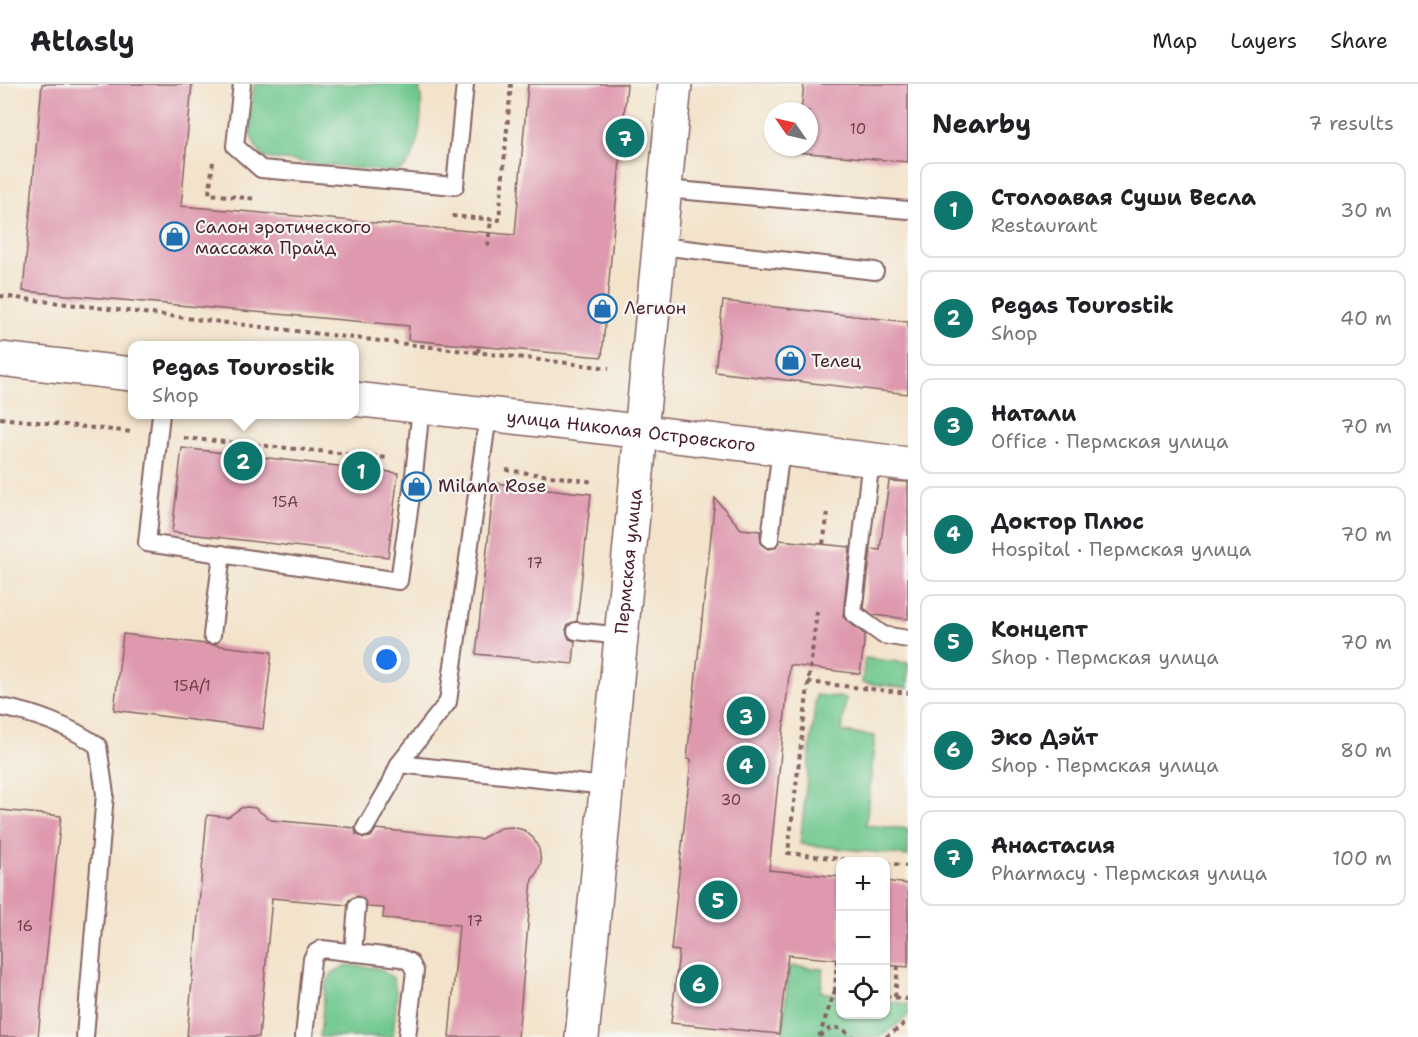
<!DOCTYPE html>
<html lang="en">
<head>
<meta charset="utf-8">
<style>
	:root { --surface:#fff; --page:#f6f6f6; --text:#202124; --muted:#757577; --line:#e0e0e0; --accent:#0f766e }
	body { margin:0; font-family:"Shantell Sans",sans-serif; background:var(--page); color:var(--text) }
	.controls { position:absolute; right:18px; bottom:18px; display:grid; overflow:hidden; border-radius:12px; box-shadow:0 2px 4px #0004 }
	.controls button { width:54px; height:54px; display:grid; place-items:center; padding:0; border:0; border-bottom:2px solid var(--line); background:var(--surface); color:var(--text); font:30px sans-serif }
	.compass { position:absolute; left:764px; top:18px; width:54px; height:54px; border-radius:50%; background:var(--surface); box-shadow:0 2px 4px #0004; rotate:304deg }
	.you { position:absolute; left:387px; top:576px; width:21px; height:21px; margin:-15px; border:4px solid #fff; border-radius:50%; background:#1a73e8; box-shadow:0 0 0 9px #1a73e833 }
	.badge { display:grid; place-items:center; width:39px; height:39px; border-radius:50%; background:var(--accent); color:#fff; font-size:20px; font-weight:700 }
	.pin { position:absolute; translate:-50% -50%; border:3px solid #fff; box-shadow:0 2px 6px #0006 }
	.popup { position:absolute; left:128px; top:257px; width:231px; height:78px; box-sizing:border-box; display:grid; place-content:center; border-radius:12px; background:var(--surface); filter:drop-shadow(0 2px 4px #0005); font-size:20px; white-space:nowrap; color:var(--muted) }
	.popup b { font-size:22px; color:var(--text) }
	.popup::after { content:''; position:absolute; left:50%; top:100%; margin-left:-12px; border:12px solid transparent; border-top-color:var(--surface) }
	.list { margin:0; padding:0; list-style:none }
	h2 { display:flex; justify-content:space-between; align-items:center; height:78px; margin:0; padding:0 24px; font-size:26px }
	h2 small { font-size:20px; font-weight:400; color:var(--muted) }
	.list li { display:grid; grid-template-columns:39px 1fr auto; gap:18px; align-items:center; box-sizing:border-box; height:96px; margin:0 12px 12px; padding:0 12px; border:2px solid var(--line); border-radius:12px }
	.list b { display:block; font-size:22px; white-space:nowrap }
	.list p { margin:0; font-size:20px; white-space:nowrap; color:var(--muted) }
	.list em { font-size:20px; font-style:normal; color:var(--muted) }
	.icon { flex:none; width:33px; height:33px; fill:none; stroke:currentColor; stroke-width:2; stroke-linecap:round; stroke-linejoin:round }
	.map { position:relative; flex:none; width:908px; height:953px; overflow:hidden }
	header { display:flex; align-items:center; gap:36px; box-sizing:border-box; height:84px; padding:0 30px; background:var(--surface); border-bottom:2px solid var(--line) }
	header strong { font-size:28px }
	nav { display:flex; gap:33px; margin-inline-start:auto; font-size:21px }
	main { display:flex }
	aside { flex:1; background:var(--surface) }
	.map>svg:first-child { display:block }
	.green { fill:#6ec78e; stroke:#5c735c; stroke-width:1.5 }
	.building { fill:#de99ae }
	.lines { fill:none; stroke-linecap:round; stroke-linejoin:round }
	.lane-casing { stroke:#856463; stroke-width:20 }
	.street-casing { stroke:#856463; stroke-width:36 }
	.secondary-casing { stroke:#856463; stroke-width:36 }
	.path { stroke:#856463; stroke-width:4; stroke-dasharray:4.5 4.5; stroke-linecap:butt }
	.lane { stroke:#fff; stroke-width:16 }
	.street { stroke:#fff; stroke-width:33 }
	.secondary { stroke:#fff; stroke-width:33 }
	.labels { text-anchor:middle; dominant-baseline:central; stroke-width:4.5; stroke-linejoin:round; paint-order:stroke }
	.number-label { font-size:15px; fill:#6f3e4c }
	.poi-label { font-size:18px; fill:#4a1f2b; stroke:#f6f6f2; text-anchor:start }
	.street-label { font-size:18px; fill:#4a1f2b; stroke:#f6f6f2 }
</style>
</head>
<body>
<header>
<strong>Atlasly</strong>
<nav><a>Map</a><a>Layers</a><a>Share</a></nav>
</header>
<main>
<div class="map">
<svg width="908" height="953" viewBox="0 0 908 953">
	<rect width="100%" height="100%" fill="#f6f6f2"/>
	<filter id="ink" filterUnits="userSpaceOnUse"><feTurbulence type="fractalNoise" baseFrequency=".0167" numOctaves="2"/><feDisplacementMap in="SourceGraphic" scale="12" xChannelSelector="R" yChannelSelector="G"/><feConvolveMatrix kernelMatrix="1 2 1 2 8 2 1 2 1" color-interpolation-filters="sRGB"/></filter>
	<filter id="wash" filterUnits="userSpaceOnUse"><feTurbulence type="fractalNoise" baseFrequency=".008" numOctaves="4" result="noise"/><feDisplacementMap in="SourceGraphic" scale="24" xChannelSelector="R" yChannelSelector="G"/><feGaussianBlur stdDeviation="1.35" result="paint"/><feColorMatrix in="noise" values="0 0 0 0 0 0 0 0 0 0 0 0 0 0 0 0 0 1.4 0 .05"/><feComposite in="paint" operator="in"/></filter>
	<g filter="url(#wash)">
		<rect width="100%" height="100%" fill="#f3e3cb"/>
		<g class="green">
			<path d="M254,0H418C425,18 420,69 405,83C402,86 397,87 392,88L265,74C241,50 251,31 254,0Z"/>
			<polygon points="865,574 908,579 908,604 862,599"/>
			<polygon points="816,611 846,614 842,648 875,652 866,741 908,745 908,772 800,760"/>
			<polygon points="347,881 378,884 393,894 397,910 393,953 320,953 325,903 332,889"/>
			<polygon points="789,882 823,885 821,908 840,911 840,930 886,930 886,917 908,920 908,932 880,953 782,953"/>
		</g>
		<g id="blocks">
			<g class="building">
				<polygon points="42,0 192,0 181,122 515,151 528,0 627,0 602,273 408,256 409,242 23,207"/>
				<polygon points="804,0 908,0 908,78 797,68 798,63 809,63 809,27 801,27"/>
				<polygon points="723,217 908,238 908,310 715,288"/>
				<polygon points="182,364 398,389 388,473 172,448"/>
				<polygon points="889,397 908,398 908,535 873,531 864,524 871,465 880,466"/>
				<polygon points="494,399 591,410 577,537 568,540 566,546 569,555 575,557 573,580 476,570"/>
				<polygon points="715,414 741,445 760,447 761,460 768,465 775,464 780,456 850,463 843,533 865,551 860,590 790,581 769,786 840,793 840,876 788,871 779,950 671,939 679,867 671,866 691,676 687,675"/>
				<polygon points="123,550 272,568 263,645 114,626"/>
				<polygon points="247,723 255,724 271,736 355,744 356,750 364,754 371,753 376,745 481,755 500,744 512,743 524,746 533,754 539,765 541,779 536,791 532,795 518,953 449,953 459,841 383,834 384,824 367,823 363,814 357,812 349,816 347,821 272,814 259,953 187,953 207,731 228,733 241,724"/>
				<polygon points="0,726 61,732 38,953 0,953"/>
				<polygon points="885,797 908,800 908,883 885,881"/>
			</g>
		</g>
	</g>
	<g filter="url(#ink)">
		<use href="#blocks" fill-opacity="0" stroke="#856463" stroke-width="1.5"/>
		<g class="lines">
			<defs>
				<g id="lane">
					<polyline points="242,0 235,62 261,85 455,102 465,0"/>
					<polyline points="665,105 908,126"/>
					<polyline points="660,162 875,187"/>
					<polyline points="161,330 147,459 399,497 414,391 421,323"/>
					<polyline points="871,375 853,529 883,551 908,555"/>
					<polyline points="770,455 781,364"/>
					<polyline points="576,547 621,552"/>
					<polyline points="212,551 222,470"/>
					<path d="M0,623C32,628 72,643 98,662L105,710L85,953"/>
					<polyline points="399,680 606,702"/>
					<polyline points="365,744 390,701 399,680 448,618 488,331"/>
					<polyline points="353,869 357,822"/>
					<polyline points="304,953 312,875 315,869 322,865 401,874 410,878 415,887 407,953"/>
				</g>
				<g id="street">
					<path id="s1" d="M582,953L675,0"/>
				</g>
				<g id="secondary">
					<polyline points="0,275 132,290"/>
					<path id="s2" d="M354,315L602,343L908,380"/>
				</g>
			</defs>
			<use href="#lane" class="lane-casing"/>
			<use href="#street" class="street-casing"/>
			<use href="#secondary" class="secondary-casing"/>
			<g class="path">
				<polyline points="213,78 209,110 257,115"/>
				<polyline points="452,132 499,136 511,0"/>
				<polyline points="488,162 491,135"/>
				<polyline points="0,212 609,284"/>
				<polyline points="478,268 479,262"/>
				<polyline points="0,334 132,348"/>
				<polyline points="184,354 389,374"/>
				<polyline points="506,386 595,398"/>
				<polyline points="823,460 828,428"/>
				<polyline points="817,527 788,769 868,778"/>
				<polyline points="808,598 908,609"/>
				<polyline points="886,779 908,782"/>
				<polyline points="837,876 835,906 840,907"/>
				<polyline points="886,912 908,915"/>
				<polyline points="895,913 898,882"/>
				<path d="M820,952C831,940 841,942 852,953"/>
				<polyline points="819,953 835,906"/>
				<polyline points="886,953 908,937"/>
			</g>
			<use href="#lane" class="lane"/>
			<use href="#street" class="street"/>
			<use href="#secondary" class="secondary"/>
		</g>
	</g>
	<defs>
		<symbol id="shop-ring" viewBox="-11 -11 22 22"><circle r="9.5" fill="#f6f6f2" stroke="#1f6fb2" stroke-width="1.5"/><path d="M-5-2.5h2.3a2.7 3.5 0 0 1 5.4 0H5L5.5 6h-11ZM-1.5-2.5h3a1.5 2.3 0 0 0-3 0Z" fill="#1f6fb2"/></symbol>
	</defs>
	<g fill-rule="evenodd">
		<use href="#shop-ring" x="158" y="136" width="33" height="33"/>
		<use href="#shop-ring" x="586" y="208" width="33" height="33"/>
		<use href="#shop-ring" x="774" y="260" width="33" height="33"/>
		<use href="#shop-ring" x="400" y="386" width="33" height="33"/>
	</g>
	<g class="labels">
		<g class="number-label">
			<text x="858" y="45">10</text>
			<text x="285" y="418">15А</text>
			<text x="535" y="479">17</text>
			<text x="192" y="602">15А/1</text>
			<text x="731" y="716">30</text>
			<text x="475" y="837">17</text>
			<text x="25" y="842">16</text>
		</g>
		<g class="poi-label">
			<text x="195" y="143">Салон эротического<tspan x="195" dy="21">массажа Прайд</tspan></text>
			<text x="624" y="224">Легион</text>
			<text x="811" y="277">Телец</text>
			<text x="438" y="402">Milana Rose</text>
		</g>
		<g class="street-label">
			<text stroke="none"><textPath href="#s2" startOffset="279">улица Николая Островского</textPath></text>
			<text stroke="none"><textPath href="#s1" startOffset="478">Пермская улица</textPath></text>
		</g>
	</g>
</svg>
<div class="controls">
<button>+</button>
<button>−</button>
<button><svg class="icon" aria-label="locate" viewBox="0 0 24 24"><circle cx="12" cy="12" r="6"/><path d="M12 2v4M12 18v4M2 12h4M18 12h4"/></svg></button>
</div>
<svg class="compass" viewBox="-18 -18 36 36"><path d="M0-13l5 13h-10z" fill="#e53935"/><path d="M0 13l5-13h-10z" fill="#757577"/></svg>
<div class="you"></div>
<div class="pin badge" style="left:361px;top:387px">1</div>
<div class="pin badge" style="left:243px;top:377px">2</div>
<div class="popup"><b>Pegas Tourostik</b>Shop</div>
<div class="pin badge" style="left:746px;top:632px">3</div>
<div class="pin badge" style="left:746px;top:681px">4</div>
<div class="pin badge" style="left:718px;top:816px">5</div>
<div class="pin badge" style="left:699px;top:900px">6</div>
<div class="pin badge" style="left:625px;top:54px">7</div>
</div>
<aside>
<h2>Nearby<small>7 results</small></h2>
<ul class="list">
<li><span class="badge">1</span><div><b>Столоавая Суши Весла</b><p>Restaurant</p></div><em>30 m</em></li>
<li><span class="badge">2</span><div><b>Pegas Tourostik</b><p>Shop</p></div><em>40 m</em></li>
<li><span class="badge">3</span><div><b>Натали</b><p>Office · Пермская улица</p></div><em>70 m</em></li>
<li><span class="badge">4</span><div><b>Доктор Плюс</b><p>Hospital · Пермская улица</p></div><em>70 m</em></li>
<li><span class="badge">5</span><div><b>Концепт</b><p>Shop · Пермская улица</p></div><em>70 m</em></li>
<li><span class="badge">6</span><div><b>Эко Дэйт</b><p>Shop · Пермская улица</p></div><em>80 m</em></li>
<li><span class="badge">7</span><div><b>Анастасия</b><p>Pharmacy · Пермская улица</p></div><em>100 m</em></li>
</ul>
</aside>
</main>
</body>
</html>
